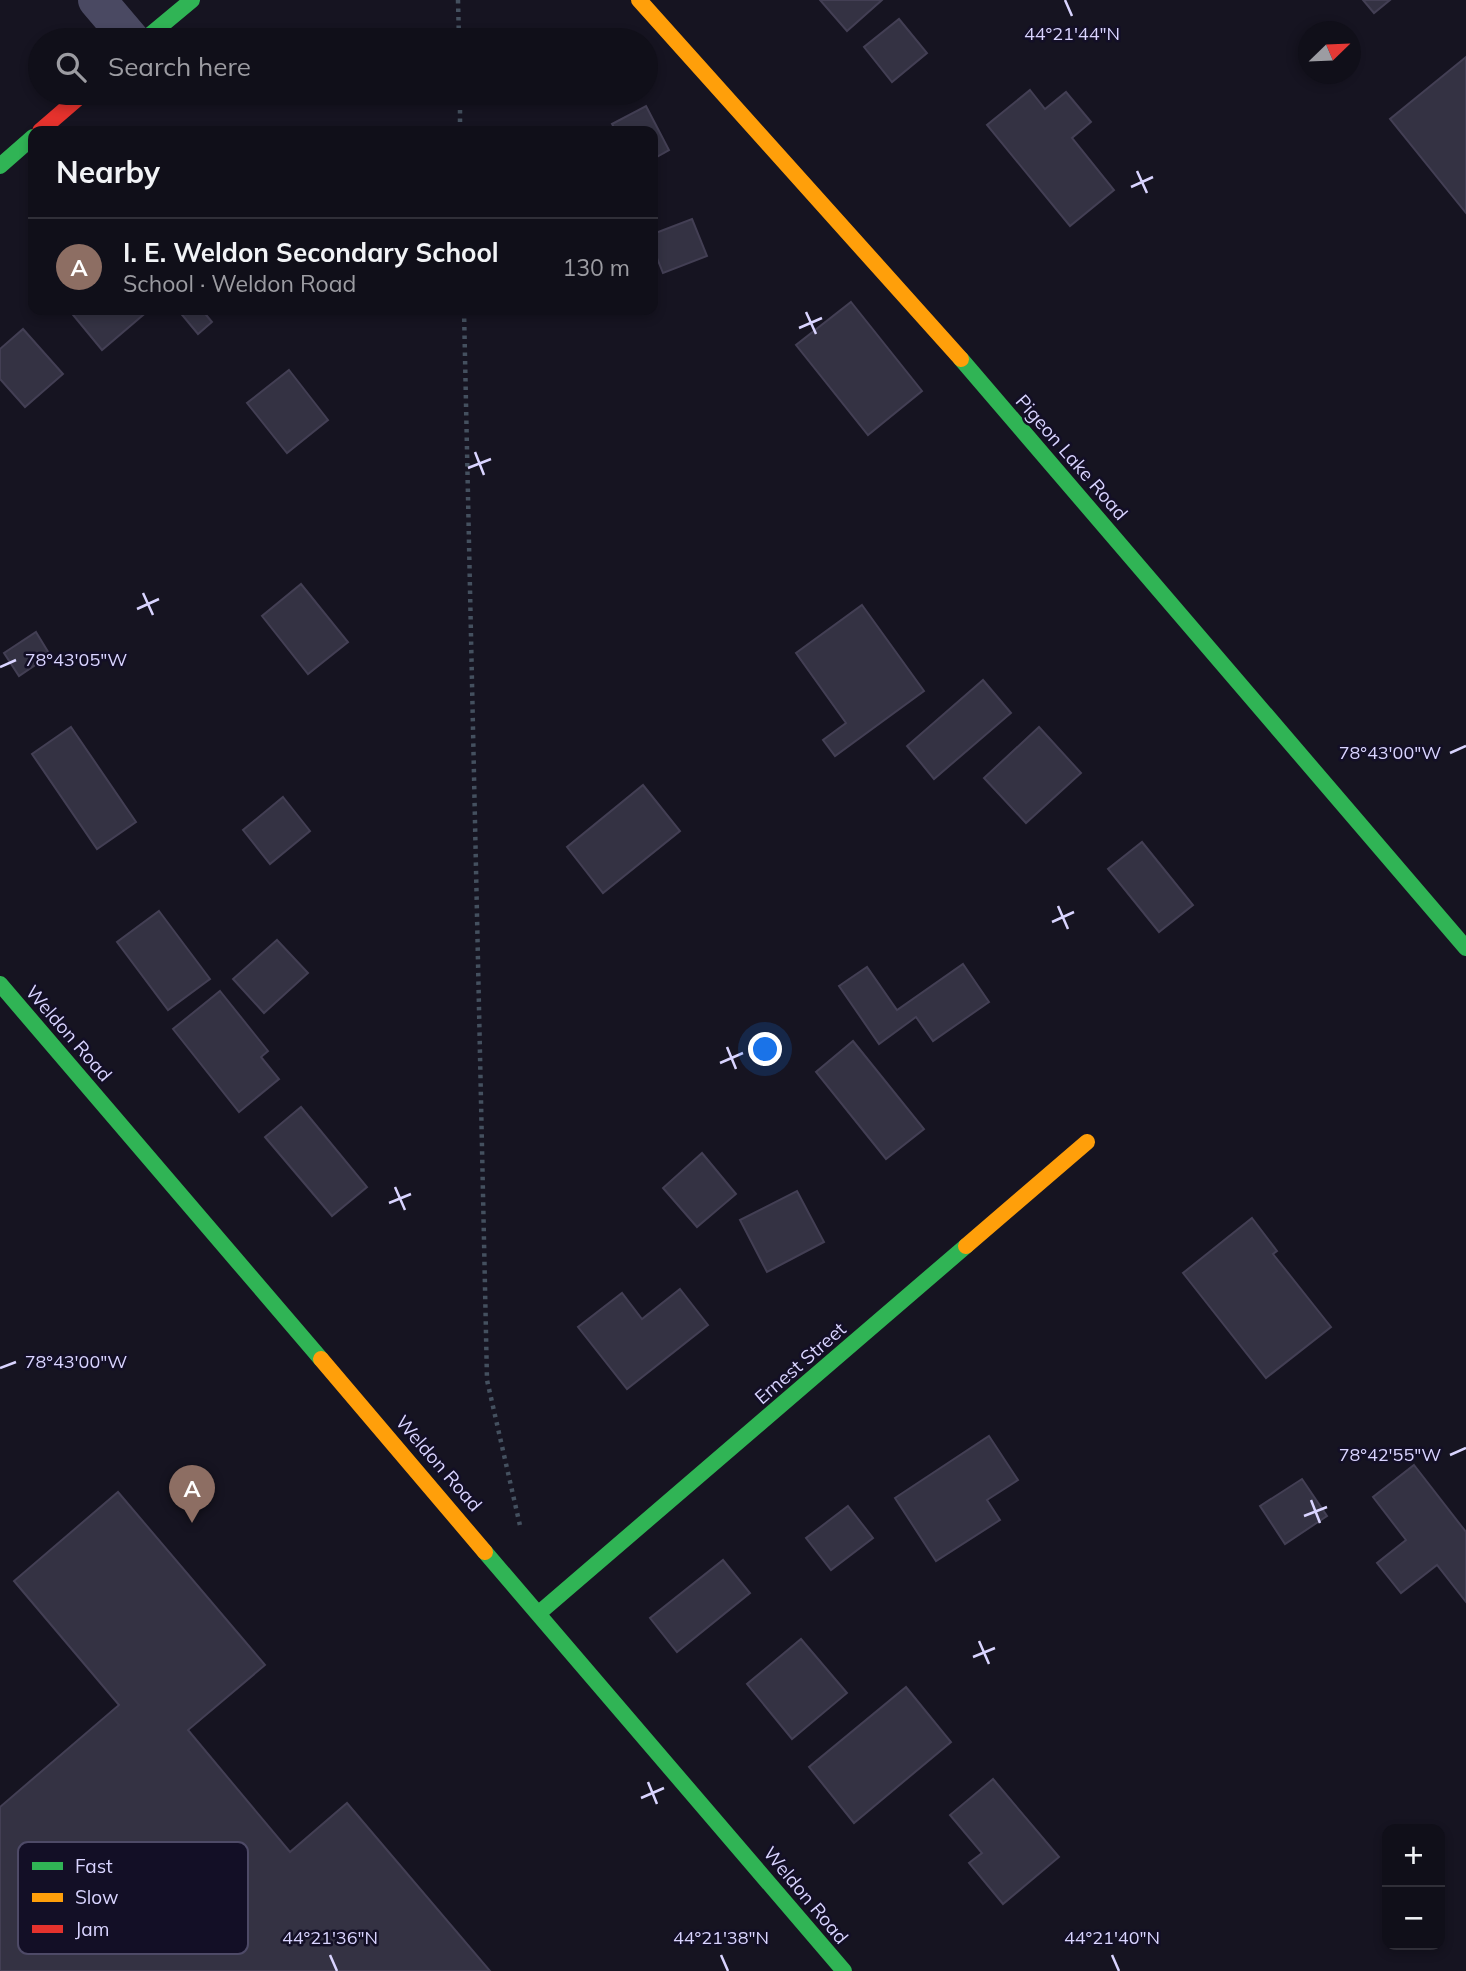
<!DOCTYPE html>
<html lang="en">
<head>
<meta charset="utf-8">
<style>
	:root { --surface:#100f19; --page:#191822; --text:#f1f3f6; --muted:#9c9ca2; --line:#302f38; --accent:#8c9099 }
	body { margin:0; font-family:Mulish,sans-serif; background:var(--page); color:var(--text) }
	.controls { position:absolute; right:21px; bottom:21px; display:grid; overflow:hidden; border-radius:14px; box-shadow:0 4px 10px #0003 }
	.controls button { width:63px; height:63px; display:grid; place-items:center; padding:0; border:0; border-bottom:2px solid var(--line); background:var(--surface); color:var(--text); font:35px sans-serif }
	.compass { position:absolute; left:1298px; top:21px; width:63px; height:63px; border-radius:50%; background:var(--surface); box-shadow:0 4px 10px #0003; rotate:67deg }
	.you { position:absolute; left:766px; top:1050px; width:24px; height:24px; margin:-18px; border:5px solid #fff; border-radius:50%; background:#1a73e8; box-shadow:0 0 0 10px #1a73e833 }
	.badge { display:grid; place-items:center; width:46px; height:46px; border-radius:50%; background:var(--accent); color:#fff; font-size:23px; font-weight:700 }
	.pin { position:absolute; translate:-50% -58px; filter:drop-shadow(0 2px 4px #0008) }
	.pin::after { content:''; position:absolute; top:37px; width:24px; height:21px; background:inherit; clip-path:polygon(0 0,100% 0,50% 100%) }
	.list { margin:0; padding:0; list-style:none }
	h2 { display:flex; justify-content:space-between; align-items:center; height:91px; margin:0; padding:0 28px; font-size:30px }
	h2 small { font-size:23px; font-weight:400; color:var(--muted) }
	.list li { display:grid; grid-template-columns:46px 1fr auto; gap:21px; align-items:center; box-sizing:border-box; height:98px; padding:0 28px; border-top:2px solid var(--line) }
	.list b { display:block; font-size:26px; white-space:nowrap }
	.list p { margin:0; font-size:23px; white-space:nowrap; color:var(--muted) }
	.list em { font-size:23px; font-style:normal; color:var(--muted) }
	.icon { flex:none; width:38px; height:38px; fill:none; stroke:currentColor; stroke-width:2; stroke-linecap:round; stroke-linejoin:round }
	.map { position:relative; flex:none; width:1466px; height:1971px; overflow:hidden }
	.search { position:absolute; background:var(--surface); box-shadow:0 4px 10px #0003; left:28px; top:28px; width:630px; height:77px; display:flex; align-items:center; gap:18px; box-sizing:border-box; padding:0 24px; border-radius:38px; color:var(--muted); font-size:26px }
	.panel { position:absolute; background:var(--surface); box-shadow:0 4px 10px #0003; left:28px; top:126px; width:630px; height:189px; border-radius:14px }
	.map>svg:first-child { display:block }
	.building { fill:#343243; stroke:#433f54; stroke-width:2 }
	.lines { fill:none; stroke-linecap:round; stroke-linejoin:round }
	.path { stroke:#44505f; stroke-width:4.5; stroke-dasharray:3.5 5; stroke-linecap:butt }
	.street { stroke:#4a4962; stroke-width:38 }
	.fast { stroke:#30b455; stroke-width:16 }
	.slow { stroke:#ff9f0a; stroke-width:16 }
	.jam { stroke:#e5322d; stroke-width:16 }
	.ticks { fill:none; stroke:#d9d4ff; stroke-width:2.5 }
	.labels { text-anchor:middle; dominant-baseline:central; stroke-width:5; stroke-linejoin:round; paint-order:stroke }
	.street-label { font-size:19px; fill:#d9d4ff; stroke:#130f26 }
	.key { fill:#130f26; stroke:#4e4a67; stroke-width:2 }
	.key-label { font-size:19px; fill:#d9d4ff }
	.ticks-label { font-size:18px; text-anchor:middle; fill:#d9d4ff; stroke:#130f26; stroke-width:5; stroke-linejoin:round; paint-order:stroke }
</style>
</head>
<body>
<div class="map">
<svg width="1466" height="1971" viewBox="0 0 1466 1971">
	<rect width="100%" height="100%" fill="#161421"/>
	<g class="building">
		<polygon points="820,0 882,0 847,31"/>
		<polygon points="1363,0 1390,0 1374,13"/>
		<polygon points="899,19 927,53 892,82 864,47"/>
		<polygon points="1466,57 1466,213 1390,119"/>
		<polygon points="1030,90 1045,109 1066,92 1091,122 1072,138 1114,190 1070,226 987,125"/>
		<polygon points="646,106 669,150 653,159 653,131 616,131 612,124"/>
		<polygon points="692,219 707,256 663,273 653,248 653,234"/>
		<polygon points="851,302 922,391 868,435 796,345"/>
		<polygon points="69,310 149,310 102,350"/>
		<polygon points="178,310 202,310 212,322 198,334"/>
		<polygon points="23,329 63,374 25,407 0,379 0,349"/>
		<polygon points="289,370 328,420 287,453 247,403"/>
		<polygon points="301,584 348,642 308,674 262,616"/>
		<polygon points="862,605 924,691 835,756 823,740 846,723 796,653"/>
		<polygon points="36,632 50,655 19,676 4,653"/>
		<polygon points="983,680 1011,713 934,779 907,746"/>
		<polygon points="71,727 136,822 97,849 32,754"/>
		<polygon points="1039,727 1081,773 1026,823 984,778"/>
		<polygon points="643,785 680,831 603,893 567,847"/>
		<polygon points="283,797 310,831 270,864 243,830"/>
		<polygon points="1142,842 1193,905 1159,932 1108,869"/>
		<polygon points="159,911 210,979 168,1010 117,942"/>
		<polygon points="277,940 308,973 264,1013 233,979"/>
		<polygon points="963,964 989,1002 933,1041 916,1017 879,1044 839,986 867,967 897,1010"/>
		<polygon points="220,991 268,1051 261,1057 279,1079 239,1112 173,1029"/>
		<polygon points="853,1041 924,1129 886,1159 816,1072"/>
		<polygon points="301,1107 367,1187 332,1216 265,1137"/>
		<polygon points="702,1153 736,1194 697,1227 663,1188"/>
		<polygon points="797,1191 824,1242 767,1272 740,1220"/>
		<polygon points="1252,1218 1277,1251 1273,1254 1331,1327 1266,1378 1183,1273"/>
		<polygon points="680,1289 708,1325 627,1389 578,1327 622,1293 642,1319"/>
		<polygon points="989,1436 1018,1480 987,1500 1000,1520 936,1561 895,1498"/>
		<polygon points="1414,1465 1466,1532 1466,1602 1437,1565 1401,1593 1377,1563 1406,1540 1373,1497"/>
		<polygon points="1302,1479 1327,1516 1285,1544 1260,1506"/>
		<polygon points="118,1492 265,1665 188,1730 290,1852 347,1803 490,1971 0,1971 0,1807 119,1705 14,1581"/>
		<polygon points="848,1506 873,1538 831,1570 806,1538"/>
		<polygon points="723,1560 750,1593 677,1652 650,1618"/>
		<polygon points="801,1639 847,1693 792,1739 747,1684"/>
		<polygon points="906,1687 951,1742 854,1823 809,1767"/>
		<polygon points="993,1779 1059,1857 1003,1904 969,1863 982,1853 950,1815"/>
	</g>
	<g class="lines">
		<g class="path">
			<polyline points="458,0 459,40"/>
			<polyline points="460,93 460,131"/>
			<polyline points="464,310 487,1380 521,1530"/>
		</g>
		<polyline class="street" points="97,0 131,40"/>
		<g class="fast">
			<polyline points="144,40 192,0"/>
			<polyline points="0,166 33,137"/>
			<polyline points="961,359 1466,948"/>
			<polyline points="0,984 321,1359"/>
			<polyline points="485,1552 844,1971"/>
			<polyline points="539,1613 966,1246"/>
		</g>
		<g class="slow">
			<polyline points="639,0 961,359"/>
			<polyline points="966,1246 1087,1142"/>
			<polyline points="321,1359 485,1552"/>
		</g>
		<polyline class="jam" points="40,131 84,93"/>
	</g>
	<path class="ticks" d="M1065,0L1072,16M1137,171L1147,193M1131,187L1153,177M806,312L816,334M799,328L822,318M475,452L484,475M468,468L491,459M143,593L153,615M137,609L159,599M0,667L16,660M1450,753L1466,746M1058,906L1068,929M1052,922L1074,912M727,1047L736,1069M720,1063L743,1053M395,1187L405,1210M389,1203L411,1194M0,1368L16,1362M1450,1455L1466,1448M1311,1500L1320,1523M1304,1516L1327,1507M979,1641L989,1664M973,1657L995,1648M648,1782L657,1804M641,1798L664,1788M330,1955L337,1971M721,1955L728,1971M1112,1955L1119,1971"/>
	<g class="labels">
		<g class="street-label">
			<text transform="translate(1072 457) rotate(49)">Pigeon Lake Road</text>
			<text transform="translate(69 1033) rotate(49)">Weldon Road</text>
			<text transform="translate(800 1363) rotate(-41)">Ernest Street</text>
			<text transform="translate(439 1463) rotate(49)">Weldon Road</text>
			<text transform="translate(806 1895) rotate(50)">Weldon Road</text>
		</g>
	</g>
	<rect x="18" y="1842" width="230" height="112" rx="10" class="key"/>
	<rect x="32" y="1862" width="31" height="8" fill="#30b455"/>
	<rect x="32" y="1893" width="31" height="9" fill="#ff9f0a"/>
	<rect x="32" y="1925" width="31" height="8" fill="#e5322d"/>
	<g class="key-label">
		<text x="75" y="1873">Fast</text>
		<text x="75" y="1904">Slow</text>
		<text x="75" y="1936">Jam</text>
	</g>
	<g class="ticks-label">
		<text x="1072" y="40">44°21'44"N</text>
		<text x="76" y="666">78°43'05"W</text>
		<text x="1390" y="759">78°43'00"W</text>
		<text x="76" y="1368">78°43'00"W</text>
		<text x="1390" y="1461">78°42'55"W</text>
		<text x="330" y="1944">44°21'36"N</text>
		<text x="721" y="1944">44°21'38"N</text>
		<text x="1112" y="1944">44°21'40"N</text>
	</g>
</svg>
<div class="controls">
<button>+</button>
<button>−</button>
</div>
<svg class="compass" viewBox="-18 -18 36 36"><path d="M0-13l5 13h-10z" fill="#e53935"/><path d="M0 13l5-13h-10z" fill="#9c9ca2"/></svg>
<div class="you"></div>
<div class="pin badge" style="left:192px;top:1523px;background:#8d6e63">A</div>
<div class="search"><svg class="icon" aria-label="search" viewBox="0 0 24 24"><circle cx="10" cy="10" r="6"/><path d="M15 15l6 6"/></svg>Search here</div>
<section class="panel">
<h2>Nearby<small></small></h2>
<ul class="list">
<li><span class="badge" style="background:#8d6e63">A</span><div><b>I. E. Weldon Secondary School</b><p>School · Weldon Road</p></div><em>130 m</em></li>
</ul>
</section>
</div>
</body>
</html>
